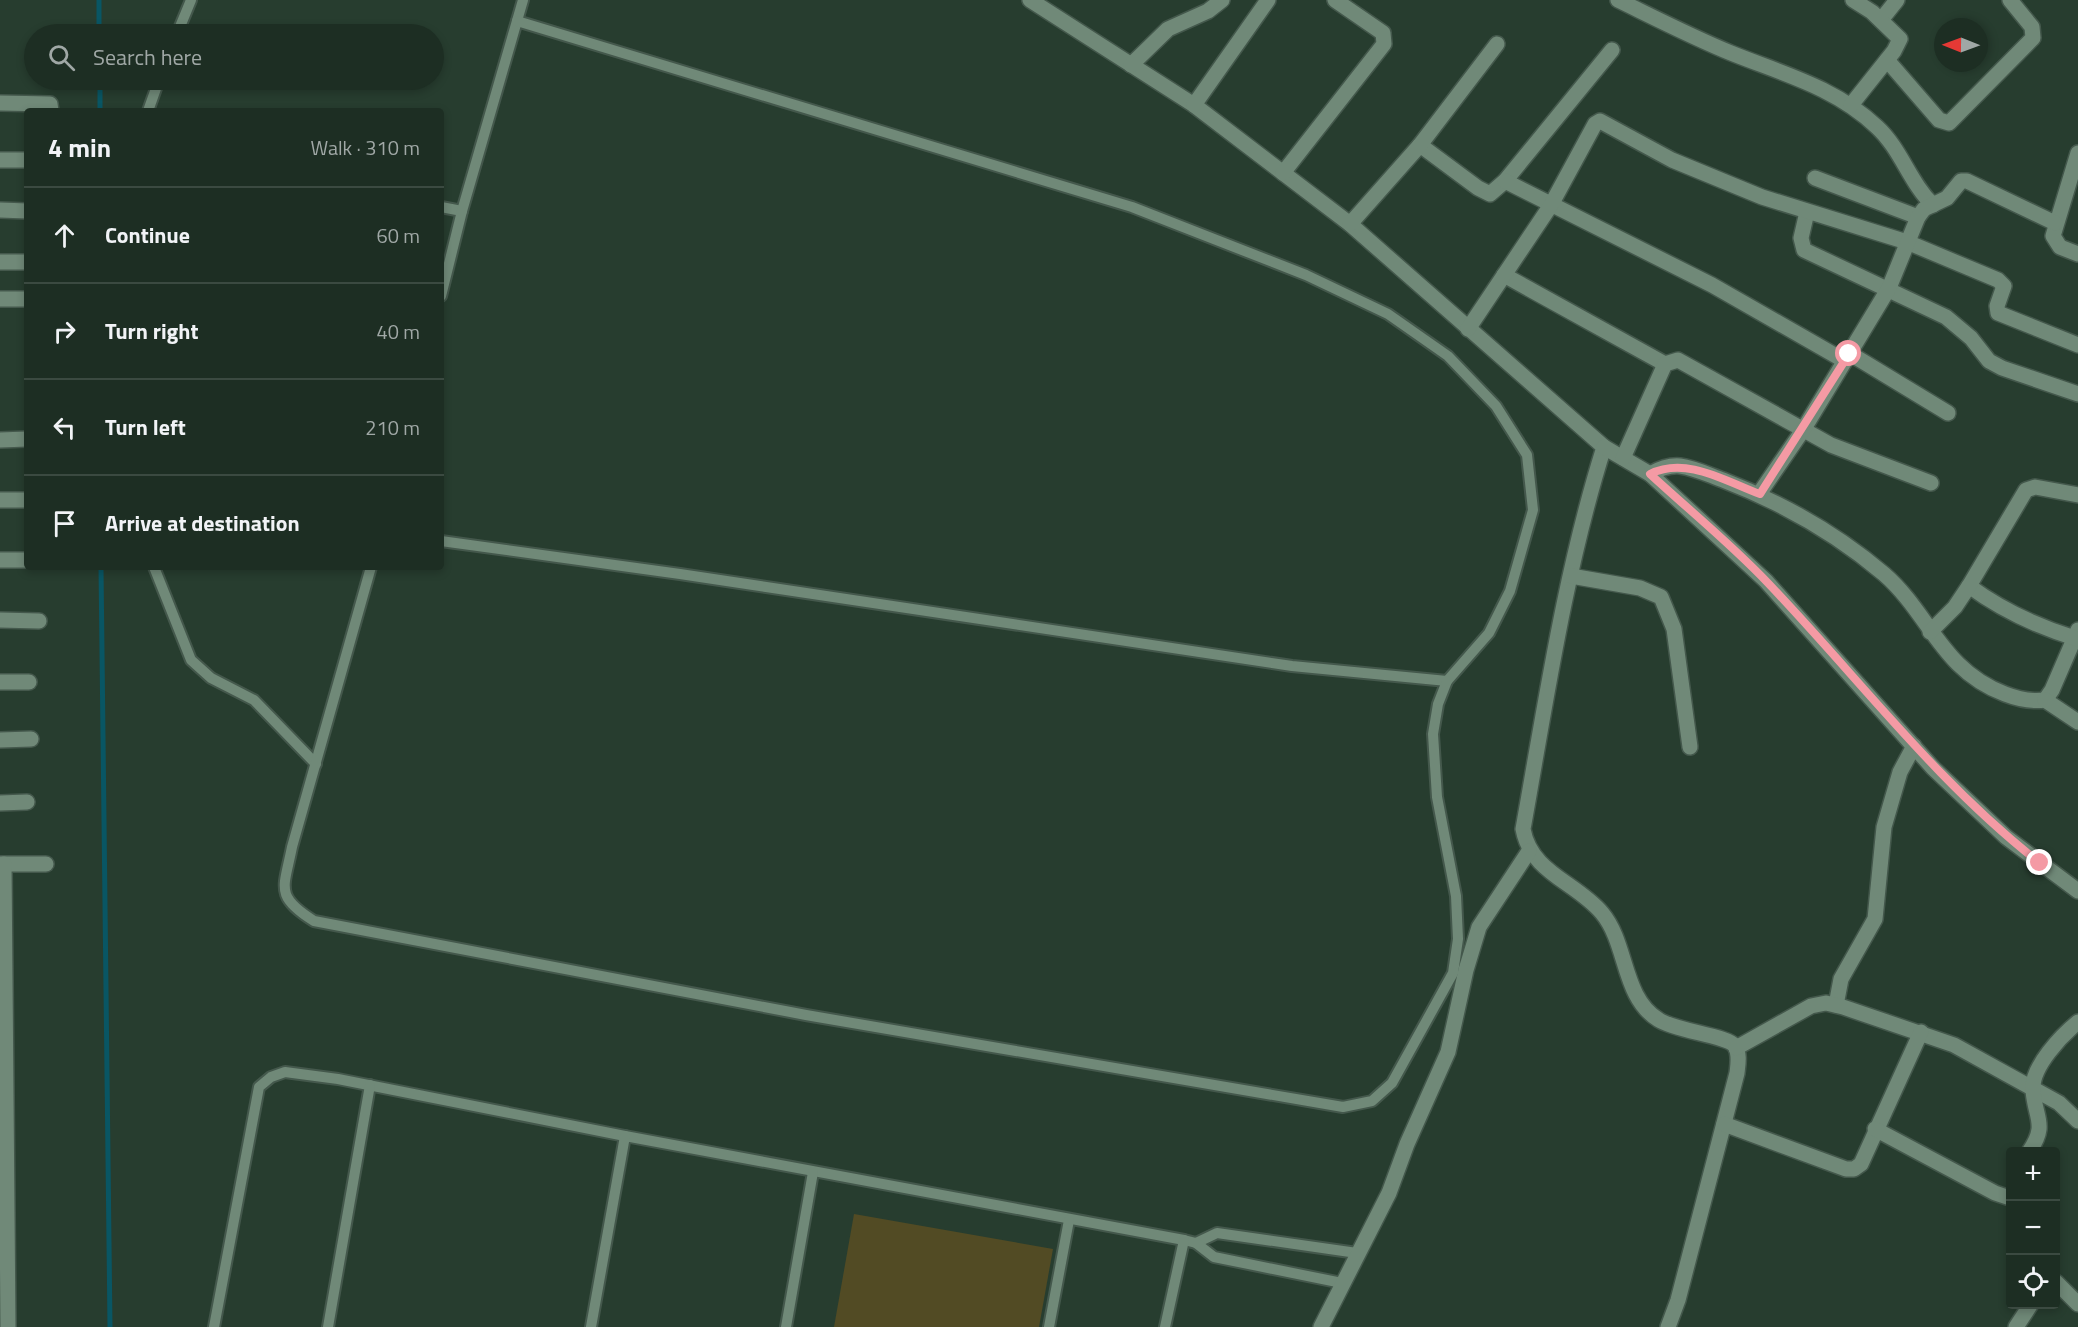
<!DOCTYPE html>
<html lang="en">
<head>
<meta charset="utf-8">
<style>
	:root { --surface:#1d2e23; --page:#25362b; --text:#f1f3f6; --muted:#a0a8a6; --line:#3b4a41 }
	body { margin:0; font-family:"Titillium Web",sans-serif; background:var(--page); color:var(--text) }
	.controls { position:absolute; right:18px; bottom:18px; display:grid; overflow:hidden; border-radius:6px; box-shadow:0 3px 9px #0003 }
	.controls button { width:54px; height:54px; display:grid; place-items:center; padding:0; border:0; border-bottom:2px solid var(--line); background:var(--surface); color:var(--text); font:30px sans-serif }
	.compass { position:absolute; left:1934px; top:18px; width:54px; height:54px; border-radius:50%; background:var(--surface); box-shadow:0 3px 9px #0003; rotate:271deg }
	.stop { position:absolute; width:18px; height:18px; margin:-14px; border:4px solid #f49aa4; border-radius:50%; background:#fff }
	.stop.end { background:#f49aa4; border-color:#fff; box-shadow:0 2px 6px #0008 }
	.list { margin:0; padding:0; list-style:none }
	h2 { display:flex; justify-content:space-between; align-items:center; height:78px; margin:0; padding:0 24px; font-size:26px }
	h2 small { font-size:20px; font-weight:400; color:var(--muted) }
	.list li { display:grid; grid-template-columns:39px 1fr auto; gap:18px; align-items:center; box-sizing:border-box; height:96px; padding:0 24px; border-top:2px solid var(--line) }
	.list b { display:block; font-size:22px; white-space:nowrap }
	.list em { font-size:20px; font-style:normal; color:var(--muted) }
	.icon { flex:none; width:33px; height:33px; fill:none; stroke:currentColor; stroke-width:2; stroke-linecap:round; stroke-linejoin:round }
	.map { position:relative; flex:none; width:2078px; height:1327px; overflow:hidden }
	.search { position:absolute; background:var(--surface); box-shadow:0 3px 9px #0003; left:24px; top:24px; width:420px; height:66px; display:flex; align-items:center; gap:15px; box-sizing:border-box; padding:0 21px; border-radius:33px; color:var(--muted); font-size:22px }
	.panel { position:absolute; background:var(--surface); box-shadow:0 3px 9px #0003; left:24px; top:108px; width:420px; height:462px; border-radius:6px }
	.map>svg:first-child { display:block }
	.green { fill:#524b24 }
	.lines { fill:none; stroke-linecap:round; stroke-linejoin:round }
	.stream { stroke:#095664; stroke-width:5 }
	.lane-casing { stroke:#44584c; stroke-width:14 }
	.street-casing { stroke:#44584c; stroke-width:18 }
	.lane { stroke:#708978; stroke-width:10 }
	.street { stroke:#708978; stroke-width:15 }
	.route { stroke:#f49aa4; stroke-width:8 }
</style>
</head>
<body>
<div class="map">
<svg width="2078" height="1327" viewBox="0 0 2078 1327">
	<rect width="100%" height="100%" fill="#273d2f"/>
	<polygon class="green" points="854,1214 1053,1249 1039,1327 834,1327"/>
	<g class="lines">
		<g class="stream">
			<polyline points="99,0 99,34"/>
			<polyline points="100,80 100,111"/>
			<polyline points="101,567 110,1327"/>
		</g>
		<defs>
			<g id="lane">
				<polyline points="177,34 191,0"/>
				<polyline points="148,111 159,80"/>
				<polyline points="441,207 462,211"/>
				<polyline points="441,296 462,211 523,0"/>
				<polyline points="441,541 680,574 1292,666 1447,681"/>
				<polyline points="154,567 191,660 211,678 254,700 316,764"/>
				<path d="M371,567L292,847C284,888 274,896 314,921L806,1015L1343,1107L1372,1101L1392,1083L1453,973L1458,939L1456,896L1437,797L1433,734L1438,704L1447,681L1489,633L1510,591L1533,510L1527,455L1496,406L1448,356L1388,314L1306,275L1132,207L517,21"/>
				<polyline points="1196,1243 1217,1233 1357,1253"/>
				<polyline points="214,1327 259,1087 271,1077 285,1072 338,1079 625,1136 1184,1240 1196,1243 1214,1257 1342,1283"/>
				<polyline points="328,1327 370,1085"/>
				<polyline points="591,1327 625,1136"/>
				<polyline points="786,1327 813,1172"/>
				<polyline points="1049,1327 1069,1220"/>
				<polyline points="1165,1327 1184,1240"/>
			</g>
			<g id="street">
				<path d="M1030,0L1194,105L1350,224L1604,447C1565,571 1546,701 1523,829C1531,873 1576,882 1602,913C1628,944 1622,998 1659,1020C1676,1031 1728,1036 1735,1046C1740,1054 1738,1064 1737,1073L1678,1300L1668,1327"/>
				<path d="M1618,0C1655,18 1692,37 1731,53C1783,74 1835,87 1877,127C1901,149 1910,183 1933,205"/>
				<polyline points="1881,20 1897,0"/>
				<polyline points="1887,60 1939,120 1949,123 2033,38 2032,27 2010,0"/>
				<polyline points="1131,65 1168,29 1208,11 1222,0"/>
				<polyline points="0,103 50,104 51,111"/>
				<polyline points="1194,105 1268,0"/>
				<polyline points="1851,105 1894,51 1900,39 1872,12 1853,0"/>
				<polyline points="1420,145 1478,188 1490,194 1505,181 1612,50"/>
				<polyline points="2078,153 2053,236 2060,247 2078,254"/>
				<polyline points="0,160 27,160"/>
				<polyline points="1283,173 1384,44 1383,33 1335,0"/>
				<polyline points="1815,178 1918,217"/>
				<polyline points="1505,181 1712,285 1845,361"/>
				<polyline points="0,210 27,211"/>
				<polyline points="1807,212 1801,238 1804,250 1946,317 1971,338 1989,361 2002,368 2078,394"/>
				<polyline points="1350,224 1420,145 1497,44"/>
				<polyline points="0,262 27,262"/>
				<polyline points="1504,275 1665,364"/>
				<polyline points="0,299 27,299"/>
				<polyline points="1468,329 1551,205 1595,124 1600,121 1672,160 1762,197 1907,242 1998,280 2004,286 1997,306 1998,313 2078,345"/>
				<polyline points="1849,353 1948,413"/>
				<polyline points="0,440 27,439"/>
				<polyline points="1604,447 1650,474 1766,581 1933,768 2006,837 2078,891"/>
				<polyline points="1623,458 1665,364 1678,360 1831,445 1931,483"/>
				<path d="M1650,474C1659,469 1669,465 1680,466C1695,468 1709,475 1723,480C1780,502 1837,534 1884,574C1930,614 1941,670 2005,694C2018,699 2030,702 2045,700L2052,690L2078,630"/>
				<polyline points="1759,494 1803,430 1889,288 1918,217 1924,209 1947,198 1961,181 1967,181 2055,223"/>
				<polyline points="0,500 27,500"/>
				<polyline points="0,560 27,560"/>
				<polyline points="1571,576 1640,588 1661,597 1674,629 1690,747"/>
				<path d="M1969,586C2003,611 2038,627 2078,639"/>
				<polyline points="0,620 39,621"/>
				<polyline points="1930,632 1955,607 1969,586 2026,490 2035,487 2078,495"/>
				<polyline points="0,682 29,682"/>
				<polyline points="2045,700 2078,722"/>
				<polyline points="0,740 31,739"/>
				<polyline points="0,803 27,802"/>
				<polyline points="0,864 46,864"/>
				<polyline points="4,864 8,1327"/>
				<polyline points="1836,1005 1841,979 1875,919 1884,827 1900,772 1914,746"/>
				<polyline points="1736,1048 1811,1006 1826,1003 1843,1007 1954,1045 2059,1103 2078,1121"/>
				<polyline points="1724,1124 1846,1169 1854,1169 1861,1164 1921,1032"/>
				<polyline points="1875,1129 1995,1193 2010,1198"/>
				<path d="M2029,1152C2048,1124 2035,1119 2033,1090C2031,1067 2062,1035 2078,1022"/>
				<polyline points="2056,1282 2078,1304"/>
				<polyline points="1321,1327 1389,1193 1407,1144 1448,1052 1466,970 1479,927 1529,851"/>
				<polyline points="2016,1327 2031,1304"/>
			</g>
		</defs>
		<use href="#lane" class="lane-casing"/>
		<use href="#street" class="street-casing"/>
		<use href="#lane" class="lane"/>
		<use href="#street" class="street"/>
	</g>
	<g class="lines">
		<path class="route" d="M1849,354L1760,494C1725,481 1686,456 1650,474C1689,510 1731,544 1767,582C1858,677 1936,782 2040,863"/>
	</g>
</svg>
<div class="controls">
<button>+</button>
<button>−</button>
<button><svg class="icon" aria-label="locate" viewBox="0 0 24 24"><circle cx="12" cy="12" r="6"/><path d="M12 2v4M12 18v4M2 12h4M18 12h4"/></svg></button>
</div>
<svg class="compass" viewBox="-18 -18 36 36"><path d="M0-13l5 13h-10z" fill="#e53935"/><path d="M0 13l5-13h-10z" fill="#a0a8a6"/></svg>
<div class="stop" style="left:1849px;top:354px"></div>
<div class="stop end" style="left:2040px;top:863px"></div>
<div class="search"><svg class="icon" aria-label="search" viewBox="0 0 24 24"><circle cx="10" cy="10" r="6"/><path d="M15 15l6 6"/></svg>Search here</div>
<section class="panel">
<h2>4 min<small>Walk · 310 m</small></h2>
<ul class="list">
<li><svg class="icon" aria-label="ahead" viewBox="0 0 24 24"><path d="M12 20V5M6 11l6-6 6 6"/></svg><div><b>Continue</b></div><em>60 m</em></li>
<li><svg class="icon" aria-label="right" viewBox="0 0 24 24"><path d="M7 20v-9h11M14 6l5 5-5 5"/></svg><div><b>Turn right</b></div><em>40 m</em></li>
<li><svg class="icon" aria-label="left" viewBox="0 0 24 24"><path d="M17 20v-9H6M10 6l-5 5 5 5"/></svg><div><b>Turn left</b></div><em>210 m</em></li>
<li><svg class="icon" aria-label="arrive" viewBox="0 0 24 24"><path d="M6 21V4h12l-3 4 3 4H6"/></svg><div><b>Arrive at destination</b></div></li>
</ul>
</section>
</div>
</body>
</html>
